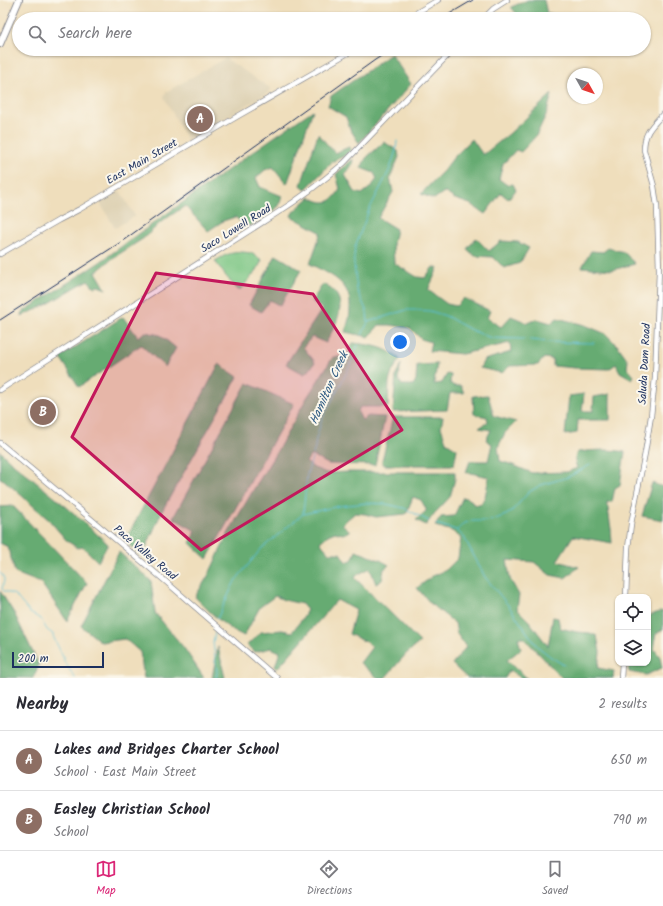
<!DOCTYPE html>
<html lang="en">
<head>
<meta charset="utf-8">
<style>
	:root { --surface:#fff; --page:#f2f2f3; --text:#2b2b33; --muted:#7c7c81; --line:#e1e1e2; --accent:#db2777 }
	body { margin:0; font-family:Kalam,sans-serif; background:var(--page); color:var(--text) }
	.controls { position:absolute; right:12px; bottom:12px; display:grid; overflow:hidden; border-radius:8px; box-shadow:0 1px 3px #0004 }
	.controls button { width:36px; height:36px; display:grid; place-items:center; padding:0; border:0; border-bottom:1px solid var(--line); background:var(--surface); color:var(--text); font:20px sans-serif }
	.compass { position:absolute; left:567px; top:68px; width:36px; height:36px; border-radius:50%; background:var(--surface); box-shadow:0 1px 3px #0004; rotate:130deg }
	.scale { position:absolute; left:12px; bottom:10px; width:92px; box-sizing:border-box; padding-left:4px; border:2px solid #1b2f5e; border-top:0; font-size:11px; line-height:14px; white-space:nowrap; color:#1b2f5e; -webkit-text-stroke:3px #fbf7ec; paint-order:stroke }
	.you { position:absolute; left:400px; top:342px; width:14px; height:14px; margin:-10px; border:3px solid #fff; border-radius:50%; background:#1a73e8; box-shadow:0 0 0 6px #1a73e833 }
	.badge { display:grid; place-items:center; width:26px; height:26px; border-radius:50%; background:var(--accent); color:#fff; font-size:13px; font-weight:700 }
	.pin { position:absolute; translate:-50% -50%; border:2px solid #fff; box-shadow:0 1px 4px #0006 }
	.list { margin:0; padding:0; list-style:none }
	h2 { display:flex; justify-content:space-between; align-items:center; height:52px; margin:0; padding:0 16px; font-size:17px }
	h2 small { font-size:13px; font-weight:400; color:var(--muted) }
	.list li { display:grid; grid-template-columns:26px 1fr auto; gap:12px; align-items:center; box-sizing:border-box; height:60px; padding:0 16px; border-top:1px solid var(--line) }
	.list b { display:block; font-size:15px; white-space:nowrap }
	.list p { margin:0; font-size:13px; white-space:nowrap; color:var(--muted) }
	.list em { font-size:13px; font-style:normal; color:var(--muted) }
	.icon { flex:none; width:22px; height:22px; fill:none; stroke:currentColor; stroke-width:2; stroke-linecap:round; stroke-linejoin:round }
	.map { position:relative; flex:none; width:663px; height:678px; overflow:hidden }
	.search { position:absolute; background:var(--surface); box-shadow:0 1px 3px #0004; left:12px; right:12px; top:12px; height:44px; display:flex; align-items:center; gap:10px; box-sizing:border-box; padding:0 14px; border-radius:22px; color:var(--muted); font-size:15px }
	.sheet { height:172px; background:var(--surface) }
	nav { display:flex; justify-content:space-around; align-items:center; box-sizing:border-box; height:56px; border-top:1px solid var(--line); background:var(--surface); font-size:11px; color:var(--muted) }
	nav a { display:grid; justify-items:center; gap:2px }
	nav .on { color:var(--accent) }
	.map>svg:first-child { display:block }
	.built { fill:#dfd3b6 }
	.green { fill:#7dc684; stroke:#4c7a71 }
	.forest { fill:#66ab72; stroke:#406d68 }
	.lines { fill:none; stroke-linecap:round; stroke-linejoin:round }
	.stream { stroke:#58bfd5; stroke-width:1 }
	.secondary-casing { stroke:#85868d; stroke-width:6 }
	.highway-casing { stroke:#85868d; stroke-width:8 }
	.secondary { stroke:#fff; stroke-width:4.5 }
	.highway { stroke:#fff; stroke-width:6 }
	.rail { stroke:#1b2f5e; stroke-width:1 }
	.marked { fill:#c2185b; fill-opacity:0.2; stroke:#c2185b; stroke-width:3; stroke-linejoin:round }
	.labels { text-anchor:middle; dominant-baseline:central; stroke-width:4; stroke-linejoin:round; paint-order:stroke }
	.street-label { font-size:11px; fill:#1b2f5e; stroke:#fbf7ec }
	.water-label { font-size:12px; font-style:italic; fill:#2d5a82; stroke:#fbf7ec }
</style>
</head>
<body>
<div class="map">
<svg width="663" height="678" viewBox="0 0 663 678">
	<rect width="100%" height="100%" fill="#fbf7ec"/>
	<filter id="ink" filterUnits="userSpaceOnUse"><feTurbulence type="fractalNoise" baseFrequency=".025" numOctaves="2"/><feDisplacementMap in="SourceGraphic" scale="8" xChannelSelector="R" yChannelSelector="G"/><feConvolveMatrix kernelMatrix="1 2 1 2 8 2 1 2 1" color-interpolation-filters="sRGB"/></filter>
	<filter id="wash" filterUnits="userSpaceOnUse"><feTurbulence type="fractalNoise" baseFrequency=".012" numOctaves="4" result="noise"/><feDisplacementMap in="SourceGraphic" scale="16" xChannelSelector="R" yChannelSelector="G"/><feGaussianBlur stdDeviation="0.9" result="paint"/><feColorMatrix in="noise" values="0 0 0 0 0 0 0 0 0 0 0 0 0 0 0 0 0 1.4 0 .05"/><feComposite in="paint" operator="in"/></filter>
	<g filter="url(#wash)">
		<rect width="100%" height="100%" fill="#efdebc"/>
		<g class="built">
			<polygon points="225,58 270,88 270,92 187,140 164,97 166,92"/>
			<polygon points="120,191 135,216 115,228 100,203"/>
		</g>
		<path class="green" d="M243,252L251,253L262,260L257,270L240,290H238L225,275L215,261C227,254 229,253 243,252Z"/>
		<g class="forest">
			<polygon points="528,0 544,0 547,14 567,15 568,19 521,19 511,7"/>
			<polygon points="391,54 411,84 359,143 350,129 346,117 328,106 331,96"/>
			<polygon points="552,94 546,115 536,136 521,152 516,150 503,164 499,179 507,185 513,184 516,190 508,199 501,193 485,214 470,204 455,199 444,192 434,199 421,194 444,170 454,157 472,139 483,155 509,134"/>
			<polygon points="313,110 287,184 273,167 265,170 256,178 260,187 282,196 279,206 271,212 248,227 235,217 223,221 208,231 185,206 161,222 144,238 113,258 96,272 106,289 98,286 94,287 88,280 46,305 22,316 21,313 100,262 165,215 203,188 254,151"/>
			<polygon points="318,134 335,153 349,147 351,150 344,156 333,161 305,190 301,185"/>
			<path d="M384,142L398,151L399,157L390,178L393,192L378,218L396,229L393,244L394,263L417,277L425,278L433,267L438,268L428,290L447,304L456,306L464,298L490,311L487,318L501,327L511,316L528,323L537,319L551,323L557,318L585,325L606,334L618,346L628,360L627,368L634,376L632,379L620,372L616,364L609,369L575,368L553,366L552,359L544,358L538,365L510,366L502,373L480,368L484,360L511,352L510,343L462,354L429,351L431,342L421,339L410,328L390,325H379L369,337L345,332C348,324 350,316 350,307C351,282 329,274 310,264L320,235V232L291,216L293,212L310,197C324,205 332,204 340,189L336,174L353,159L352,165L345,175L355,192L362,194L371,187L377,179L374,173L361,168L366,158Z"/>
			<polygon points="476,238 489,251 501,241 518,242 529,248 520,263 504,268 493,257 475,256 467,249"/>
			<polygon points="608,248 624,252 635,264 612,270 582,267 591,251 603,252"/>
			<polygon points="276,255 301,270 280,306 270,300 261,312 249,305"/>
			<path d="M323,284C325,285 329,287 331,289C350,303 334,327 326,343L312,337L303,347L315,362L309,371L304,374L286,364L322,309L312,301Z"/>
			<polygon points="123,317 138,337 145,332 160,335 176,348 165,367 141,345 79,387 60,357"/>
			<path d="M353,343C372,345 384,346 400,359L392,372L389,382L388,407H360L358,412L362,420L368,416L385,417L375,465L328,464L311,455L306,462L314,468L327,473L350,472H455V479L450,497L434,514L426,525L416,520L426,511V509L421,500L413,497L406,514L376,517L365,514L355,513L342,524L350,531L343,534L335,532L328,535L320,542L323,546L329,553H340L346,562L352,560L356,551L380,560L389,565L384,569L382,580L376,584L370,568L357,575L355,578L420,642L406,654L385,678H378L360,663L372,647L366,642L349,634L356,610L337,600L277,669L275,666L280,652L271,648L255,652L247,645L261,632L282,630L292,632L302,619L307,610L302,604L284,600L275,596L260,607L244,636C224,627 210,612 195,597L208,576L229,532L252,492L280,446L306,399L333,357H347Z"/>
			<polygon points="219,364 238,377 162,511 142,557 125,541"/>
			<polygon points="401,364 398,379 402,385 413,385 416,380 417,365 437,364 434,384 442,383 447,374 451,375 450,383 454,386 461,386 464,393 450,393 447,410 393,412 396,375"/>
			<polygon points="247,383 294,404 207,559 190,543 196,531 173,518"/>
			<polygon points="584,394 582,411 593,411 594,397 610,394 610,420 578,420 577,433 565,435 569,396"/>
			<path d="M488,395L494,416L516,422L505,433L498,447L500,461L513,465L532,473L567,472L577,468C575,462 573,457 578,452C594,450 609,449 625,452L620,485L615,488L612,502H607L611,529L612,543L573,536L557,561L579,567L565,578L550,575L534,562L507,560L510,579L519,595L517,609L529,621L548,646L553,617L558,618L560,628L577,632L590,633L597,636L600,652L598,668L614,671L613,678H562L524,638H518L521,649L507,660L527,678H521L510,670L505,678H467L452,664L466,647L457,634L455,623L432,605L417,588L434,575L446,570L458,558L461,538L452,531L435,526L441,517L454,516L463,497L471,500L473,504L480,505L485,497L489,477L466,472L470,461H488L492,444L486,440L491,430L479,428L488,422L487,417L474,414L473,396Z"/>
			<polygon points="393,417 443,417 441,427 446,442 457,449 454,465 383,465 382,461"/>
			<polygon points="0,451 10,461 69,509 108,544 98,562 83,547 78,548 67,541 49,520 4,480 0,478"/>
			<polygon points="652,483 663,487 663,520 642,516"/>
			<polygon points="13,506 87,583 67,621 41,583 15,573 8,547 0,543 0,507"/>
			<polygon points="119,552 151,581 155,613 184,648 204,678 144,678 140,652 125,639 101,642 81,626"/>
			<polygon points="0,591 14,613 39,665 33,678 0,677"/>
			<polygon points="662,611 663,614 663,629 656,634 654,643 654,649 660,657 662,668 646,675 629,672 628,663 648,663 648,616"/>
			<polygon points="218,647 225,678 212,678"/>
		</g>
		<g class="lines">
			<g class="stream">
				<polyline points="368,322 406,310 417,310 430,311 446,316 471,330 491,338 523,339 549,342 594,343"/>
				<polyline points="362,335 368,322 367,312 357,290 354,264 354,257 355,247 369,210 390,169 396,150 397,141"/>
				<polyline points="303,514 307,474 310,465 315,447 316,439 322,419 347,372 358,345"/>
				<polyline points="436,524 456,530 464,537 485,577 508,605 529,635 537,646 551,657 564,665"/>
				<polyline points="457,530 465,523 471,521 487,521 493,520 506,515 511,512 529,492 541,485 568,477 590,465"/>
				<path d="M0,573C7,578 3,583 2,589L4,591L15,595L30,613L41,619L47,630L53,634V636L64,659V661L75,678"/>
				<polyline points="217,619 235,581 261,549 303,514 339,506 367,503 386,504 404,508 429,521"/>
				<polyline points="215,633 213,642 217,672 216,678"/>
			</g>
		</g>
	</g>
	<g filter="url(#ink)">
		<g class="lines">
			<defs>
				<g id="secondary">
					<polyline points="406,19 438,0"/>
					<polyline points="483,19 493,9 507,0"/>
					<polyline points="0,254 59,220 80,209 238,116 355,49"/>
					<path d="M0,390L277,213C301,198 323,181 344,163L454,49"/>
					<polyline points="0,443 164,580 277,678"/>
					<path d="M626,597L628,548L631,524L645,453L651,416L655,378L659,270L657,206L654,186L644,150C644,132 652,126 663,114"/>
					<polyline points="621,678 622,663"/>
				</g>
				<polyline id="highway" points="0,44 19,0"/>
			</defs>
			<use href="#secondary" class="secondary-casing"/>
			<use href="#highway" class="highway-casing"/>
			<use href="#secondary" class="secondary"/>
			<use href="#highway" class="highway"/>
			<g class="rail">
				<polyline points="441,19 473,0"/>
				<polyline points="0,320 121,242 375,60 392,49"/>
			</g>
		</g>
	</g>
	<path class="marked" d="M156,273L313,294L402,430L201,550L72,437Z"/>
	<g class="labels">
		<g class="street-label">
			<text transform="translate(142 162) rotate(-30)">East Main Street</text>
			<text transform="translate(236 229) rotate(-32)">Saco Lowell Road</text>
			<text transform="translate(645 364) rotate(-87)">Saluda Dam Road</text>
			<text transform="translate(145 553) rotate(40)">Pace Valley Road</text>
		</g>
		<g class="water-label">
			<text transform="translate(329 388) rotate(-66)">Hamilton Creek</text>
		</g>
	</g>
</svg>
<div class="controls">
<button><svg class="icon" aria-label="locate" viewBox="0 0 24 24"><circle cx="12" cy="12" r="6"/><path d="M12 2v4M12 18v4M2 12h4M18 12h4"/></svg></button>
<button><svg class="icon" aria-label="layers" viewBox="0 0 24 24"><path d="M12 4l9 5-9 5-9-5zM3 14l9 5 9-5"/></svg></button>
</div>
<svg class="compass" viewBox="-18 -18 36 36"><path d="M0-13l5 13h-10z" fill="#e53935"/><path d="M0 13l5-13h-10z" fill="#7c7c81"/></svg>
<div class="scale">200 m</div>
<div class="you"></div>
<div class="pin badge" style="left:200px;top:119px;background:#8d6e63">A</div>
<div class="pin badge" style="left:43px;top:412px;background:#8d6e63">B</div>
<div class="search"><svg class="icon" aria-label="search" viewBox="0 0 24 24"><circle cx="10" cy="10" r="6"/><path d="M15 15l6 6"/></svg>Search here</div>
</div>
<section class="sheet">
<h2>Nearby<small>2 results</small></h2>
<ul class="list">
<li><span class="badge" style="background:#8d6e63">A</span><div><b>Lakes and Bridges Charter School</b><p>School · East Main Street</p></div><em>650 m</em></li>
<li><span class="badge" style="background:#8d6e63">B</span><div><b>Easley Christian School</b><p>School</p></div><em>790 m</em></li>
</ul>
</section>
<nav>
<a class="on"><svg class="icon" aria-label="map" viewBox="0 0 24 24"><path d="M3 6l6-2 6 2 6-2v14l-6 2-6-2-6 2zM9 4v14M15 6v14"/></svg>Map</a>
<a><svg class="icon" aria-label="directions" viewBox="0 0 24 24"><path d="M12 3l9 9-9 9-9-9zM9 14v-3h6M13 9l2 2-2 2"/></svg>Directions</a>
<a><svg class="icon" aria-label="saved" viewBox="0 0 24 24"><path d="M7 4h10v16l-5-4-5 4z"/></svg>Saved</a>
</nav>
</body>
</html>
